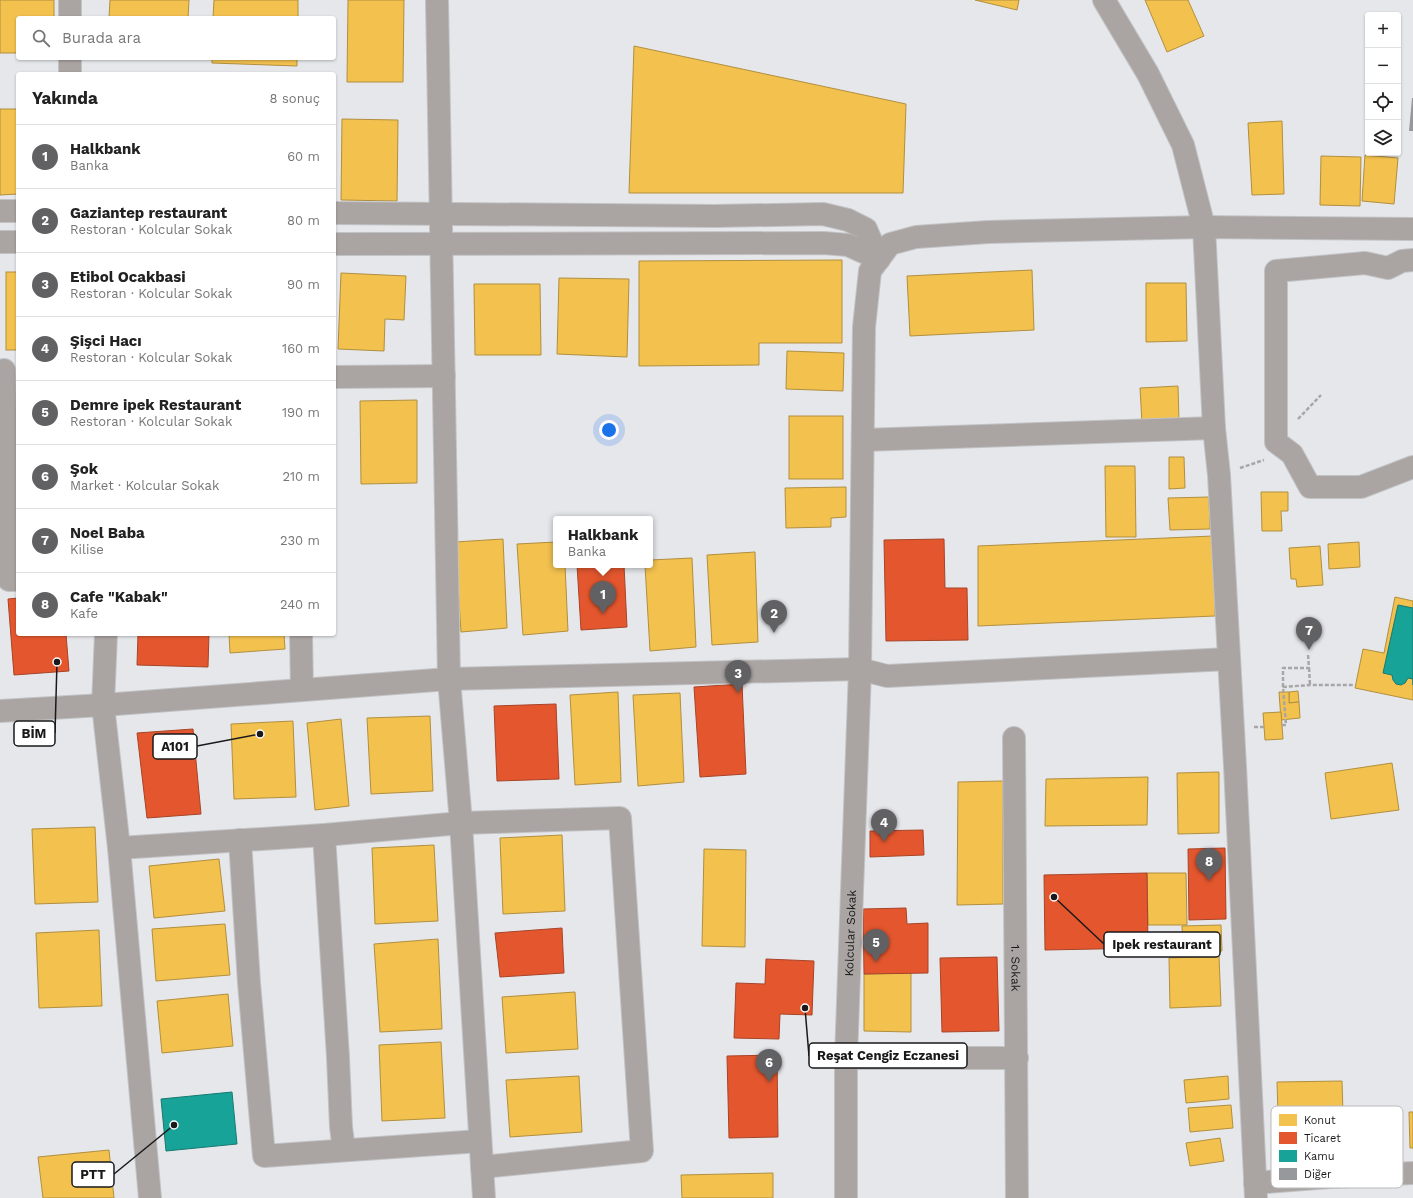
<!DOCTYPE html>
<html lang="tr">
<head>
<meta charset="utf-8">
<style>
	:root { --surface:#fff; --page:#f6f6f6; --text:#222; --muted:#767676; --line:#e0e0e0; --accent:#616164 }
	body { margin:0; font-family:"Work Sans",sans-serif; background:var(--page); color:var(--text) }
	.controls { position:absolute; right:12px; top:12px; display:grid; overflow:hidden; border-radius:4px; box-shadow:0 1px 3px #0004 }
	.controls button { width:36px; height:36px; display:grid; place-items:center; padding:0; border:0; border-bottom:1px solid var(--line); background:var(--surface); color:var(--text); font:20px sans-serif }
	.you { position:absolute; left:609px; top:430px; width:14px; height:14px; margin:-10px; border:3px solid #fff; border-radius:50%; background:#1a73e8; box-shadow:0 0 0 6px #1a73e833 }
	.badge { display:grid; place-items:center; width:26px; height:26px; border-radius:50%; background:var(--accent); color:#fff; font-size:13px; font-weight:700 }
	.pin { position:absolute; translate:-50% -33px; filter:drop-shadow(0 1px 2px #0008) }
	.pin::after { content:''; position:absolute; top:21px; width:14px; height:12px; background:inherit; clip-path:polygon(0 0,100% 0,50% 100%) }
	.popup { position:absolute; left:553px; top:516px; width:100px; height:52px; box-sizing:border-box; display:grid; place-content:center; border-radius:4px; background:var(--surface); filter:drop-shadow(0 1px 3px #0005); font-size:13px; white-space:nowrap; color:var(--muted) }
	.popup b { font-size:15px; color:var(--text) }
	.popup::after { content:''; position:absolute; left:50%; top:100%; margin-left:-8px; border:8px solid transparent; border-top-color:var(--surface) }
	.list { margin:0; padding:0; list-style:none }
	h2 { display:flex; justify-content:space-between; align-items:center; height:52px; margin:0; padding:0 16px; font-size:17px }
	h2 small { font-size:13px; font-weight:400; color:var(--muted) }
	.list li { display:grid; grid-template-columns:26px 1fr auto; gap:12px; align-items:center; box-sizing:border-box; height:64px; padding:0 16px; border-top:1px solid var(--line) }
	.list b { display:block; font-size:15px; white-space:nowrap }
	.list p { margin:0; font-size:13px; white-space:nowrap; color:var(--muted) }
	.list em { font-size:13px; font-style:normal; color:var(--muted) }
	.icon { flex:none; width:22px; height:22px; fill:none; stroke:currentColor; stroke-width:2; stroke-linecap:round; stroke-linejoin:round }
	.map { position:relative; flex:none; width:1413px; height:1198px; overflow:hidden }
	.search { position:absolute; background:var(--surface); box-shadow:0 1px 3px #0004; left:16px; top:16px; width:320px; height:44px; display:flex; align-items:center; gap:10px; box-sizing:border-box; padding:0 14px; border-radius:4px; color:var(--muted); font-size:15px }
	.panel { position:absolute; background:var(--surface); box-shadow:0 1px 3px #0004; left:16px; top:72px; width:320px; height:564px; border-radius:4px }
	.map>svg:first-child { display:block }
	.homes { fill:#f2c14e; stroke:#b18f3f }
	.shops { fill:#e4572e; stroke:#a74428 }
	.public { fill:#17a398; stroke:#187a72 }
	.building { fill:#97989b }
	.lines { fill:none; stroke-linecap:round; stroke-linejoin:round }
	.minor-casing { stroke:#c2c3c5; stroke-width:24 }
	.path { stroke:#a9a6a6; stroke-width:2.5; stroke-dasharray:4 2; stroke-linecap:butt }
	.minor { stroke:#aaa4a2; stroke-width:22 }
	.labels { text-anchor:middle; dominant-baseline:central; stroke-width:4; stroke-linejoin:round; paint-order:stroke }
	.street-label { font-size:12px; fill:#19191b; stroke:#fff }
	.key { fill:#fff; stroke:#bababb; stroke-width:1 }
	.key-label { font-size:11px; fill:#19191b }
	.leader { fill:none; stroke:#19191b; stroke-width:1.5 }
	.callout-dot { fill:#19191b; stroke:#fff; stroke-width:1.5 }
	.callout { fill:#fff; stroke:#19191b; stroke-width:1.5 }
	.callout-label { font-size:13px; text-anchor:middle; font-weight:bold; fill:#19191b }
</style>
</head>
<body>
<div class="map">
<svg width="1413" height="1198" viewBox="0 0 1413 1198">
	<rect width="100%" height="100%" fill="#e6e7eb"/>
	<g class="homes">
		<polygon points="0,0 54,0 54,18 18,18 18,53 0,53"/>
		<polygon points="110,0 189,0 188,18 109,18"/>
		<polygon points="214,0 298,0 298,18 213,18"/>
		<polygon points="348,0 404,0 403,82 347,82"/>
		<polygon points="975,0 1019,0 1017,10"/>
		<polygon points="1145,0 1188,0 1204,36 1167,52"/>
		<polygon points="634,46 906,104 903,193 629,193"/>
		<polygon points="212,58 297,58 297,66 212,63"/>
		<polygon points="0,109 18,109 18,194 0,195"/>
		<polygon points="342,119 398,120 397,201 341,200"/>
		<polygon points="1282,121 1284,194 1252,195 1248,123"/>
		<polygon points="1365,155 1398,158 1394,204 1362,201"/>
		<polygon points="1321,156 1361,157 1360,206 1320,205"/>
		<polygon points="842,260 842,343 759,343 759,365 639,366 639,261"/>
		<polygon points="1032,270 1034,330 910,336 907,276"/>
		<rect x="6" y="272" width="12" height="78"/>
		<polygon points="341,273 406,276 404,320 385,319 384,351 338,349"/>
		<polygon points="559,278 629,279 627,357 557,354"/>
		<polygon points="1146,283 1186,283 1187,341 1146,342"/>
		<polygon points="474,284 540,284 541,355 475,355"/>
		<polygon points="787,351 844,353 843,391 786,389"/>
		<polygon points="1178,386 1179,421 1142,423 1140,388"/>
		<polygon points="417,400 417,483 361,484 360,401"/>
		<rect x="789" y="416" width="54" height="63"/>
		<polygon points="1169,457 1184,457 1185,488 1169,489"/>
		<polygon points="1105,466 1135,466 1136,537 1106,537"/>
		<polygon points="846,487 846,517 831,518 831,527 786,528 785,488"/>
		<polygon points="1261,492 1288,492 1288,511 1281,511 1282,531 1262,531"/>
		<polygon points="1209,497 1210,529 1170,530 1168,498"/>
		<polygon points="1213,536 1215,616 978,626 978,546"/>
		<polygon points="503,539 507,628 461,632 455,542"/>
		<polygon points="556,542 556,565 565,565 568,631 523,635 517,544"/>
		<polygon points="1359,542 1360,567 1329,569 1328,544"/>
		<polygon points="1320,546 1323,585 1297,587 1296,579 1291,579 1289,548"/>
		<polygon points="755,552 758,642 712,645 707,555"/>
		<polygon points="692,558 696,647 650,651 645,565 650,565 650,560"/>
		<polygon points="1395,597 1413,601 1413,700 1355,688 1363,649 1384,653"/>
		<polygon points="229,634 284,634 285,649 230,653"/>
		<polygon points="1298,691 1299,702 1289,703 1289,692"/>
		<polygon points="618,692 621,782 575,785 570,695"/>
		<polygon points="1279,692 1289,692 1289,703 1299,702 1300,718 1281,720"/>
		<polygon points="680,693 684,782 638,786 633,695"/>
		<polygon points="1281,712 1283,739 1265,740 1263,713"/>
		<polygon points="430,716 433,791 371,794 367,718"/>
		<polygon points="341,719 349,806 315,810 307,723"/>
		<polygon points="293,721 296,797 234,799 231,724"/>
		<polygon points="1392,763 1399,810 1331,819 1325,773"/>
		<polygon points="1219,772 1219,833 1178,834 1177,773"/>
		<polygon points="1148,777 1147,825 1045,826 1046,779"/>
		<polygon points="1003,781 1003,904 957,905 958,782"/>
		<polygon points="95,827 98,902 35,904 32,829"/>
		<polygon points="562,835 565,911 503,914 500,838"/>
		<polygon points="434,845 438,921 375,924 372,848"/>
		<polygon points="704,849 746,850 745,947 702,946"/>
		<polygon points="219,859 225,911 154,918 149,866"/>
		<polygon points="1147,873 1186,873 1187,925 1148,925"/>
		<polygon points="225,924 230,975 156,981 152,929"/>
		<polygon points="1221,925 1222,951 1183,953 1182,926"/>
		<polygon points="99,930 102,1006 39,1008 36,933"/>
		<polygon points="438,939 442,1029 380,1032 374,944"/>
		<polygon points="1219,956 1221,1006 1170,1008 1169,958"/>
		<polygon points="911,973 911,1032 864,1031 864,974"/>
		<polygon points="575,992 578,1049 506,1053 502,997"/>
		<polygon points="228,994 233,1046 162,1053 157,1001"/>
		<polygon points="441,1042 445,1118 382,1121 379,1045"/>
		<polygon points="579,1076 582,1132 510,1137 506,1080"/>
		<polygon points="1228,1076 1229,1099 1186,1103 1184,1080"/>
		<polygon points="1342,1081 1344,1144 1279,1146 1277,1082"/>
		<polygon points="1231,1105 1233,1128 1190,1132 1188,1108"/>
		<polygon points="1409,1112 1413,1112 1413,1148 1410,1148"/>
		<polygon points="1220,1138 1224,1161 1190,1166 1186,1143"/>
		<polygon points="109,1150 114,1198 43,1198 38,1157"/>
		<polygon points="773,1173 773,1198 682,1198 681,1175"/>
	</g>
	<g class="shops">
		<polygon points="944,539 945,588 967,588 968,640 886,641 884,540"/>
		<polygon points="577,565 624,565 627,627 581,630"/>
		<polygon points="18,598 18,634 66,634 69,671 14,675 8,599"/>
		<polygon points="138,634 209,634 208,667 137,665"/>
		<polygon points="742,684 746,774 700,777 694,687"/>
		<polygon points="556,704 559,779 497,781 494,706"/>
		<polygon points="193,729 201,814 147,818 137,733"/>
		<polygon points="923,830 924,855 870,857 870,831"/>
		<polygon points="1225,848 1226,919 1189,920 1188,849"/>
		<polygon points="1147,873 1148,948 1045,950 1044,875"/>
		<polygon points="906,908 907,924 928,923 928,973 864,974 863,909"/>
		<polygon points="562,928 564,973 500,977 495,933"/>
		<polygon points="997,957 999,1031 942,1032 940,958"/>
		<polygon points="766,959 814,961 812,1015 780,1014 779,1039 734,1038 736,983 765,984"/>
		<polygon points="777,1055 778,1137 729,1138 727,1056"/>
	</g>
	<g class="public">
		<polygon points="1398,605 1413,608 1413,685 1413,679 1408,678 1405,683 1401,685 1396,684 1393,680 1392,675 1383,673"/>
		<polygon points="232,1092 237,1144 166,1151 161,1099"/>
	</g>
	<polygon class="building" points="1412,98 1413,98 1413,131 1409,131"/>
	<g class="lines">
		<defs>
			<g id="minor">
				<polyline points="437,0 449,679 461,823 484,1198"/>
				<polyline points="1104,0 1148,74 1183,145 1204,227 1214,428 1219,475 1235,766 1256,1198"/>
				<polyline points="70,18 70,0"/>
				<polyline points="70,74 70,58"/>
				<polyline points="0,211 18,211"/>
				<polyline points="334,213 715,216 823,214 848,220 866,229 879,259"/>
				<polyline points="0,242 18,242"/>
				<polyline points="334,244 824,243 848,245 879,259"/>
				<polyline points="1413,260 1402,261 1388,268 1365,263 1276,271 1276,442 1292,454 1310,487 1361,487 1413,467"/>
				<polyline points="4,370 9,580 18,580"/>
				<polyline points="334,377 444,376"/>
				<polyline points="863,440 1214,428"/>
				<polyline points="106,634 103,705 119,848 150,1198"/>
				<polyline points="301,634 302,690"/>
				<polyline points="0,711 103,705 449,679 860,669 887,676 1229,659"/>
				<path id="s1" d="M1014,738L1017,1198"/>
				<polyline points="324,835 338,1057 341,1127 344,1150"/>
				<polyline points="240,840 249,983 264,1156 480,1141"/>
				<polyline points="119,848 324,835 461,823 620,818 642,1151 482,1167"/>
				<polyline points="846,1058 1017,1058"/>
				<polyline points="1255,1183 1330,1177 1413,1173"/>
				<path id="s2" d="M846,1198V1058L860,669L864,327L870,271L890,244L916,237L988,232L1204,227L1413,229"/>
			</g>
		</defs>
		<use href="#minor" class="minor-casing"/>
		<g class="path">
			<polyline points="1298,419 1321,395"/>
			<polyline points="1240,468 1264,460"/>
			<polyline points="1309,668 1310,685"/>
			<polyline points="1283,687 1283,668 1309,668 1308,654"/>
			<polyline points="1282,725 1286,725 1283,687 1310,685 1354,685"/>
			<polyline points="1254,727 1264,727"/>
		</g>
		<use href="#minor" class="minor"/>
	</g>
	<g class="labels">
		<g class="street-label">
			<text stroke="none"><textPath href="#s2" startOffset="265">Kolcular Sokak</textPath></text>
			<text stroke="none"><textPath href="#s1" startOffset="230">1. Sokak</textPath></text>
		</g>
	</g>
	<rect x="1271" y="1106" width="132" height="82" rx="6" class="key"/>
	<rect x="1279" y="1114" width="18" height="12" fill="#f2c14e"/>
	<rect x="1279" y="1132" width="18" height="12" fill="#e4572e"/>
	<rect x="1279" y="1150" width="18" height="12" fill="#17a398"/>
	<rect x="1279" y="1168" width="18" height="12" fill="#97989b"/>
	<g class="key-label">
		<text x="1304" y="1124">Konut</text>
		<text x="1304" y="1142">Ticaret</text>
		<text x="1304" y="1160">Kamu</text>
		<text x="1304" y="1178">Diğer</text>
	</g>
	<path class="leader" d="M57 662L55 733M260 734L197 746M1054 897L1104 944M805 1008L809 1056M174 1125L114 1174"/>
	<g class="callout-dot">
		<circle cx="57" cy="662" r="4"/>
		<circle cx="260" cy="734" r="4"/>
		<circle cx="1054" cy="897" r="4"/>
		<circle cx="805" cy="1008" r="4"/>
		<circle cx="174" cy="1125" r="4"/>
	</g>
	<g class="callout">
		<rect x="14" y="721" width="41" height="25" rx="4"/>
		<rect x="153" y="734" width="44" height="25" rx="4"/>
		<rect x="1104" y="932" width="116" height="25" rx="4"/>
		<rect x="809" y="1043" width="158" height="25" rx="4"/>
		<rect x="72" y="1162" width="42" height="25" rx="4"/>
	</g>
	<g class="callout-label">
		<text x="34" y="738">BİM</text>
		<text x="175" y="751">A101</text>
		<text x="1162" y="949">Ipek restaurant</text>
		<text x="888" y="1060">Reşat Cengiz Eczanesi</text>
		<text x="93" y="1179">PTT</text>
	</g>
</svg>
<div class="controls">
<button>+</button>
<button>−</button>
<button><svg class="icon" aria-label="locate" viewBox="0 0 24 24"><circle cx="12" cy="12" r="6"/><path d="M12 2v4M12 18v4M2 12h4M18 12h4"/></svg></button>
<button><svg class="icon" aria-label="layers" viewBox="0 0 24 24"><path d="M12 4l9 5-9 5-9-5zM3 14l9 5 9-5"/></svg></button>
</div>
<div class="you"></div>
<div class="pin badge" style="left:603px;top:614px">1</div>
<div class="popup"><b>Halkbank</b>Banka</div>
<div class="pin badge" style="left:774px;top:633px">2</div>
<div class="pin badge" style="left:738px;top:693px">3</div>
<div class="pin badge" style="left:884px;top:842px">4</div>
<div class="pin badge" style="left:876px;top:962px">5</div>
<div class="pin badge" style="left:769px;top:1082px">6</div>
<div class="pin badge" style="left:1309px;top:650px">7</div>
<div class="pin badge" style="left:1209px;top:881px">8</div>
<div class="search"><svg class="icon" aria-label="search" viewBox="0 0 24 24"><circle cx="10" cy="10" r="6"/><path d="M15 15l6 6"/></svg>Burada ara</div>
<section class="panel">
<h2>Yakında<small>8 sonuç</small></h2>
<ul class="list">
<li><span class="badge">1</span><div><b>Halkbank</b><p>Banka</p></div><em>60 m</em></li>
<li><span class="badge">2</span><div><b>Gaziantep restaurant</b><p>Restoran · Kolcular Sokak</p></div><em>80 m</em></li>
<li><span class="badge">3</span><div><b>Etibol Ocakbasi</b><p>Restoran · Kolcular Sokak</p></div><em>90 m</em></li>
<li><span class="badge">4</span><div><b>Şişci Hacı</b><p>Restoran · Kolcular Sokak</p></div><em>160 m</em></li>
<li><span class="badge">5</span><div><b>Demre ipek Restaurant</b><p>Restoran · Kolcular Sokak</p></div><em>190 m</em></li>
<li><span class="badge">6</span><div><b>Şok</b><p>Market · Kolcular Sokak</p></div><em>210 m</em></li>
<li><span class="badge">7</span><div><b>Noel Baba</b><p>Kilise</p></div><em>230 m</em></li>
<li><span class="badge">8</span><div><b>Cafe &quot;Kabak&quot;</b><p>Kafe</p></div><em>240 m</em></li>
</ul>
</section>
</div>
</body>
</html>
